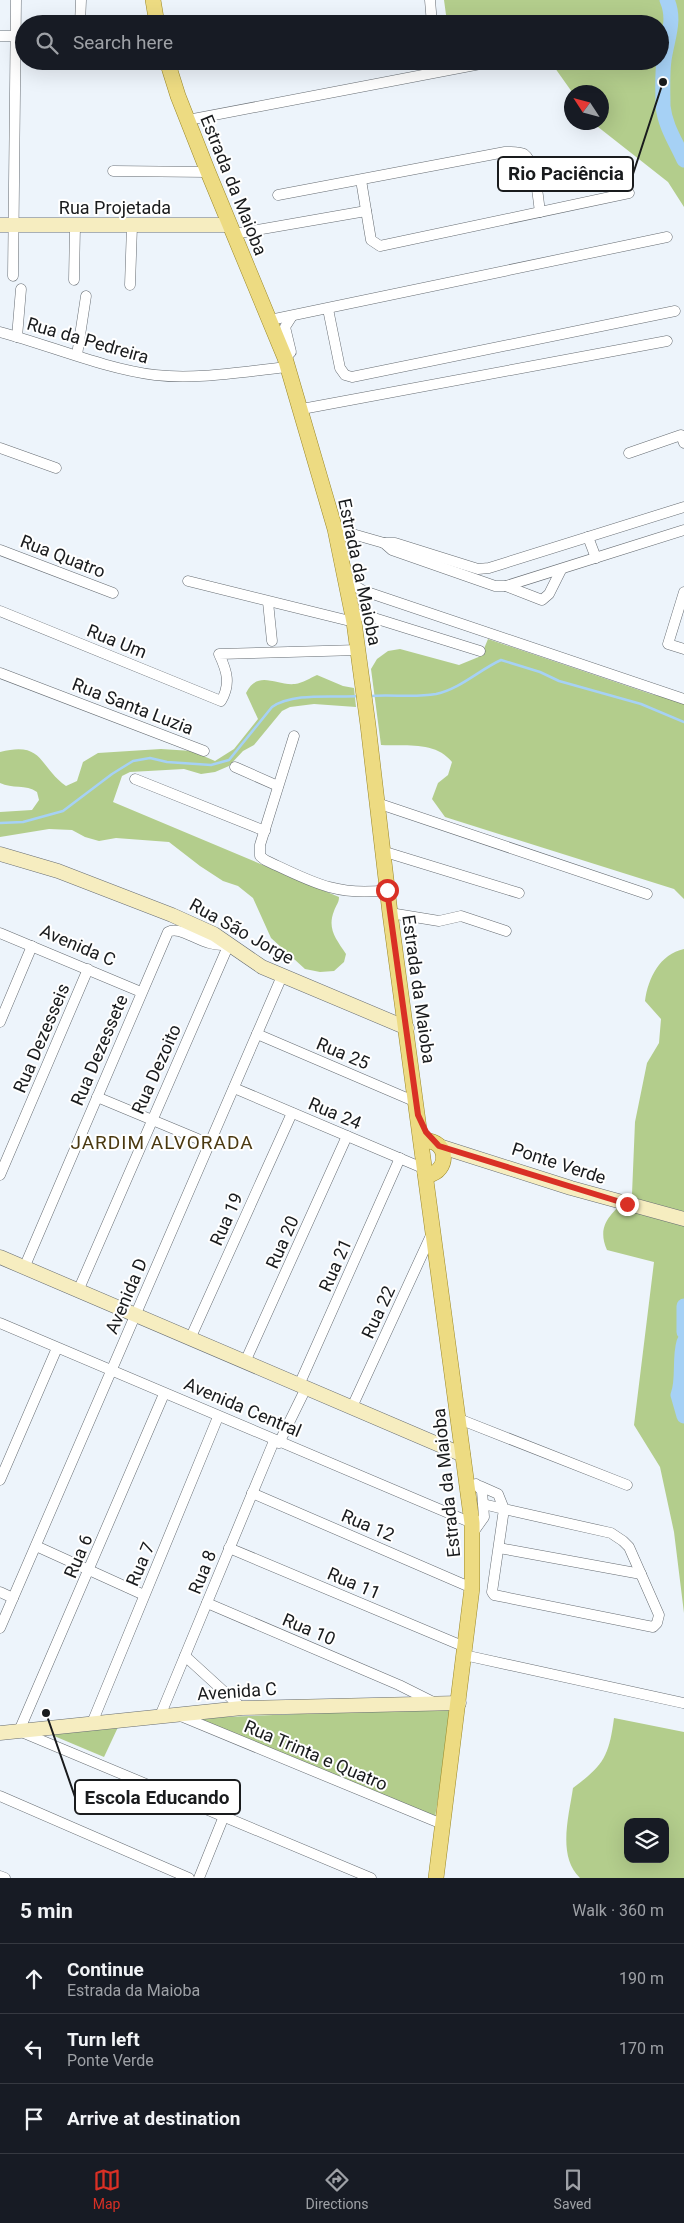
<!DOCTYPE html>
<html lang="en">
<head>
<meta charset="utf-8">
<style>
	:root { --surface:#171b24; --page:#20242c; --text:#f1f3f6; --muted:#9ea1a6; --line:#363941; --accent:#d93025 }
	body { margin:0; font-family:Roboto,sans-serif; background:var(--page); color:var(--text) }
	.controls { position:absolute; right:15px; bottom:15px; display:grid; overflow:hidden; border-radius:10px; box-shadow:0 5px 20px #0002 }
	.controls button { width:45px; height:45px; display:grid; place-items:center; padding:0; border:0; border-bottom:1px solid var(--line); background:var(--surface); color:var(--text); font:25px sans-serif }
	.compass { position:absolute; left:564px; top:85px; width:45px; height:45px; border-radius:50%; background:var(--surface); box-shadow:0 5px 20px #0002; rotate:306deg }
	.stop { position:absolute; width:15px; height:15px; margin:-11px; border:4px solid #d93025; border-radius:50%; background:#fff }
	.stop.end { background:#d93025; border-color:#fff; box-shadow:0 1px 5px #0008 }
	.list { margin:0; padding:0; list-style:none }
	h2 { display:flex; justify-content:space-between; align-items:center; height:65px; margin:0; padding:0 20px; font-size:21px }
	h2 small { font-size:16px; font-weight:400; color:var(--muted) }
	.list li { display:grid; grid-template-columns:32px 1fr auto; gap:15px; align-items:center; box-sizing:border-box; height:70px; padding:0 20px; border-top:1px solid var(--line) }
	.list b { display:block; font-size:19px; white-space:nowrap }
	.list p { margin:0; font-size:16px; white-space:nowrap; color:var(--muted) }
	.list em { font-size:16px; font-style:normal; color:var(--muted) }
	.icon { flex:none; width:28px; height:28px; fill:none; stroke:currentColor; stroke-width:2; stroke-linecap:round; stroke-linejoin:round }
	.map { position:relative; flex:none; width:684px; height:1878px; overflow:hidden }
	.search { position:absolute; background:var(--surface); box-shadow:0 5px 20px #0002; left:15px; right:15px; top:15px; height:55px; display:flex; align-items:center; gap:12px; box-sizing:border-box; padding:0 18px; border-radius:28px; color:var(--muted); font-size:19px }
	.sheet { height:275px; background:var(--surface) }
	nav { display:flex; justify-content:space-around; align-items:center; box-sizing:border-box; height:70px; border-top:1px solid var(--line); background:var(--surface); font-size:14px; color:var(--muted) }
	nav a { display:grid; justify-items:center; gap:2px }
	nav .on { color:var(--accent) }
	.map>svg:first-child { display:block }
	.green { fill:#b3cd8c; fill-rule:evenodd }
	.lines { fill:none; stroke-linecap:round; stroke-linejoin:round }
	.stream { stroke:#a6d1f5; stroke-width:2.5 }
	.river { stroke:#a6d1f5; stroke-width:15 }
	.street-casing { stroke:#666c72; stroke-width:11 }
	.secondary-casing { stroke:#666c72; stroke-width:15 }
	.primary-casing { stroke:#9b8828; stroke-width:16 }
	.street { stroke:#fff; stroke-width:10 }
	.secondary { stroke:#f6edc0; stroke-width:14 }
	.primary { stroke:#eddb82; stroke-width:15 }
	.route { stroke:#d93025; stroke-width:6 }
	.labels { text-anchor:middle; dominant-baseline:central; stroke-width:4; stroke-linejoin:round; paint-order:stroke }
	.street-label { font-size:18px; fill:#191b1d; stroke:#fff }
	.neighbourhood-label { font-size:19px; letter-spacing:1px; fill:#4a3911; stroke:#fff }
	.leader { fill:none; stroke:#191b1d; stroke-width:2 }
	.callout-dot { fill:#191b1d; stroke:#fff; stroke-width:2 }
	.callout { fill:#fff; stroke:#191b1d; stroke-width:2 }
	.callout-label { font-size:19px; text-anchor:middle; font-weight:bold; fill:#191b1d }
</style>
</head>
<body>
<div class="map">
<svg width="684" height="1878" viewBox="0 0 684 1878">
	<rect width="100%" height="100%" fill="#edf4fb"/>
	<g class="green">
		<polygon points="444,0 684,0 684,207 668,182 593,123 602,122 602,92 572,92 550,61 660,61 660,24 450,24 447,22"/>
		<path d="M488,639L651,694L678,701L684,693V899L674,889L445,817L432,799L438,783L448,775L452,762C436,741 405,746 381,745L371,669L377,659L388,651L400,649L459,665L481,656Z"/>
		<path d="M317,675L343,686L354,688L356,707L314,704L290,707L282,711L254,745L243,751L229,766L215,772L201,774L184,769L130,772L122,776L113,802L339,897C339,903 336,905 334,911C327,929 336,939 346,954L344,962L334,971L320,972L305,969L271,938L253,898L238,886L223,881L200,866L169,842L116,838L99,841L85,837L72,830L49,829L0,837V812L32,810L39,800L37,792C26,784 12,789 0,783V752C44,741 38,766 66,786L77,781L83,762L98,753L161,749L192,751L215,761L234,749L258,719L246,693C258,669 276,686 295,684C303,683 310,678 317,675Z"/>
		<path d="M684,949V1613L674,1532L660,1467L634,1425L654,1262L607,1250C595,1223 614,1212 632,1194L635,1122L647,1063L659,1043L661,1019L645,1001C648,978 660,954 684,949Z"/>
		<polygon points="453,1708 435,1817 198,1718"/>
		<path d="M614,1718L684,1732V1878H580C557,1856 569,1816 573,1788C604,1765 609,1756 614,1718ZM628,1822H665V1859H628Z"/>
		<polygon points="119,1725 104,1757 47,1733"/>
	</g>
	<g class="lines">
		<g class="stream">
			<path d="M370,696C392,694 413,698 436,694C460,689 479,670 501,660L540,672L559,681L641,704L684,722"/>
			<path d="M0,823L23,822L63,811L112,774L133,761L150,758L167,762L211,765L229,760L272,707C294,692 333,698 359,696"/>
			<polyline points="681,1387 684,1393"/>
		</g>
		<g class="river">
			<path d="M667,0C676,20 667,39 664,60C662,75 663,91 663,106C665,126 676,142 684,160"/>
			<polyline points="684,1306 684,1332"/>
			<path d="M684,1342C679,1359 684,1380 678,1395L684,1416"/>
		</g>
		<defs>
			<g id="street">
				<polyline points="430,0 432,24"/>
				<polyline points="80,24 81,0"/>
				<polyline points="0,36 24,36"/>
				<polyline points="188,120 496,61"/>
				<polyline points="113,171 208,172"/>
				<polyline points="361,180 371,240 380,246 629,193"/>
				<path d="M278,195L505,152C511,152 518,151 524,154C536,162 538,199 540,212"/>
				<polyline points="234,234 366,211"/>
				<polyline points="13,276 16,0"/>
				<polyline points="74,280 75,226"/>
				<polyline points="130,285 132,226"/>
				<polyline points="328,309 340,368 345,375 352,377 675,311"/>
				<polyline points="270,320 667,237"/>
				<path d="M0,332C49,345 105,369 155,375C199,380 245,371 288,367"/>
				<polyline points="17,337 21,289"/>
				<polyline points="77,355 86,296"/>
				<polyline points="285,358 291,352 285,327 292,316"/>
				<polyline points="302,409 667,341"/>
				<polyline points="0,448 56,468"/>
				<polyline points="629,453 681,435 684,443"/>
				<polyline points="335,529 384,543 395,543 478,569 489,568 684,507"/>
				<polyline points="588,537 596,558"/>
				<polyline points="384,543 392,550 495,586 506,586 684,530"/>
				<polyline points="0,550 113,593"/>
				<polyline points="188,581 354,622"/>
				<polyline points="346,581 364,591 684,699"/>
				<polyline points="506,586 542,600 549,594 561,570"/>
				<polyline points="684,592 668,644 684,649"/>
				<polyline points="268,602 272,641"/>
				<path d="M0,611L221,701C231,684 227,671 219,654L358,650"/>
				<polyline points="353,614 374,618 480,651"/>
				<polyline points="0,673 204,751"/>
				<path d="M294,736L260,845V856L265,860C310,881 336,897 387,890"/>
				<polyline points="235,767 278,786"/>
				<polyline points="135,779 265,831"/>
				<polyline points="377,803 647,894"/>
				<polyline points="382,851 519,893"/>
				<polyline points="390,913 439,921 461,916 506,931"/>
				<polyline points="0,933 141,992"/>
				<polyline points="0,1022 32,946"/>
				<polyline points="257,1034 416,1102"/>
				<polyline points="234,1088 425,1169"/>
				<polyline points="97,1097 210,1144"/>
				<polyline points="0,1175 88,969"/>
				<path d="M24,1268L168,932C182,924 204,950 229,944"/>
				<polyline points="78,1291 229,944"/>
				<polyline points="0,1323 472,1523"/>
				<polyline points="190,1339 292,1113"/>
				<polyline points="245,1362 347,1136"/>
				<polyline points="299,1385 400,1158"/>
				<polyline points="164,1394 19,1731 371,1878"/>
				<polyline points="352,1407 433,1231"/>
				<polyline points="459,1419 627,1485"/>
				<polyline points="279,1443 306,1388"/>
				<polyline points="0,1480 57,1348"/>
				<polyline points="480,1486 498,1494 504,1509 492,1592 494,1595 653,1627 657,1623 659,1615 629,1547 623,1541 611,1533 504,1509 483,1504"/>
				<polyline points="252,1493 472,1588"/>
				<polyline points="472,1534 484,1517 482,1491 476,1484"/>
				<polyline points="36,1546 144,1595"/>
				<polyline points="229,1548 465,1647"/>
				<polyline points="499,1548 641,1574"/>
				<polyline points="0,1592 13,1598"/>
				<polyline points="207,1603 399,1685 435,1703"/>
				<polyline points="0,1628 282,976"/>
				<polyline points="464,1655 683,1703"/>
				<polyline points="185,1656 242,1708"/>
				<polyline points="178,1715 442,1824"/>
				<polyline points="160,1716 274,1441"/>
				<polyline points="92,1723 218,1417"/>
				<polyline points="0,1796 189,1878"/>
				<polyline points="0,1876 5,1878"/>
				<polyline points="199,1878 224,1816"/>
			</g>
			<g id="secondary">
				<polyline points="0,225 230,225"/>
				<polyline points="0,854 58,871 172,915 214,934 262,967 407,1028"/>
				<polyline points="439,1146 571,1188 684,1219"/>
				<polyline points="0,1257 463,1455"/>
				<polyline points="0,1733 242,1708 459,1703"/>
			</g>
			<g id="primary">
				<polyline points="153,0 157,24"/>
				<polyline points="167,61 178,96 208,172 285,358 335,529 354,622 368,725 390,913 472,1523 472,1588 436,1878"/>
				<path d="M422,1145L426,1141C446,1140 450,1167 432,1174L425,1172"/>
			</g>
		</defs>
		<use href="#street" class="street-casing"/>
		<use href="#secondary" class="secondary-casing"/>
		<use href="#primary" class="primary-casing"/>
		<use href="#street" class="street"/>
		<use href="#secondary" class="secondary"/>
		<use href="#primary" class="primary"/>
	</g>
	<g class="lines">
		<polyline class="route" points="387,890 418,1115 426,1132 439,1146 627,1204"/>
	</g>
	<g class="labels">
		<g class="street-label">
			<text transform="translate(234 185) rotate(68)">Estrada da Maioba</text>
			<text x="115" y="207">Rua Projetada</text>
			<text transform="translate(88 340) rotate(16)">Rua da Pedreira</text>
			<text transform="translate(63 556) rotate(21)">Rua Quatro</text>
			<text transform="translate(360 572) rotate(78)">Estrada da Maioba</text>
			<text transform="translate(117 641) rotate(22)">Rua Um</text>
			<text transform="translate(133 706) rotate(21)">Rua Santa Luzia</text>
			<text transform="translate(242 931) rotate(29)">Rua São Jorge</text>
			<text transform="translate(78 945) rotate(23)">Avenida C</text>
			<text transform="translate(419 989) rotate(82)">Estrada da Maioba</text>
			<text transform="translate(41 1038) rotate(-67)">Rua Dezesseis</text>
			<text transform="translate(99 1050) rotate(-67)">Rua Dezessete</text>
			<text transform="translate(343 1053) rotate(23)">Rua 25</text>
			<text transform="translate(156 1069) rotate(-66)">Rua Dezoito</text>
			<text transform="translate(335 1113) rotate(23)">Rua 24</text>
			<text transform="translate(559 1163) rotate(18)">Ponte Verde</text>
			<text transform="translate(226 1219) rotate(-66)">Rua 19</text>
			<text transform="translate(282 1242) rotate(-66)">Rua 20</text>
			<text transform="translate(335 1265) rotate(-66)">Rua 21</text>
			<text transform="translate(126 1296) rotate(-67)">Avenida D</text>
			<text transform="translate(378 1312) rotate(-65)">Rua 22</text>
			<text transform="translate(243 1407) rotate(23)">Avenida Central</text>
			<text transform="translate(446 1483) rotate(-96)">Estrada da Maioba</text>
			<text transform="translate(368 1525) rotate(23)">Rua 12</text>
			<text transform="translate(78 1556) rotate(-67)">Rua 6</text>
			<text transform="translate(140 1564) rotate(-67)">Rua 7</text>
			<text transform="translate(202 1572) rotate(-68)">Rua 8</text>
			<text transform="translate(354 1583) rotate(23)">Rua 11</text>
			<text transform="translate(309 1629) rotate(23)">Rua 10</text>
			<text transform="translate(237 1691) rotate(-4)">Avenida C</text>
			<text transform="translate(316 1755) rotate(23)">Rua Trinta e Quatro</text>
		</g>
		<g class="neighbourhood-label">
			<text x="162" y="1142">JARDIM ALVORADA</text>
		</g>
	</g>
	<path class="leader" d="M663 82L633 174M46 1713L75 1797"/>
	<g class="callout-dot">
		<circle cx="663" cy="82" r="5"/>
		<circle cx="46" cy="1713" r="5"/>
	</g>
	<g class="callout">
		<rect x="498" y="157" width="135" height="34" rx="5"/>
		<rect x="75" y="1780" width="165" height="34" rx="5"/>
	</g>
	<g class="callout-label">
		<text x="566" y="180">Rio Paciência</text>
		<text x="157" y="1804">Escola Educando</text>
	</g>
</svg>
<div class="controls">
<button><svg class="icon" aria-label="layers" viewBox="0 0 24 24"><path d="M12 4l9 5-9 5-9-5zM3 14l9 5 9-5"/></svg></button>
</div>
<svg class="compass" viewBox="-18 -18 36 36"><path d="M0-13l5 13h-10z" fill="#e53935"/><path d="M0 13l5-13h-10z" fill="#9ea1a6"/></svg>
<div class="stop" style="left:387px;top:890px"></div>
<div class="stop end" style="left:627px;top:1204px"></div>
<div class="search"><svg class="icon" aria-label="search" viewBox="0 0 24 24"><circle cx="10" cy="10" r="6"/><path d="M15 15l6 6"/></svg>Search here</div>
</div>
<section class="sheet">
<h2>5 min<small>Walk · 360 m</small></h2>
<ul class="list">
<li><svg class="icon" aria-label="ahead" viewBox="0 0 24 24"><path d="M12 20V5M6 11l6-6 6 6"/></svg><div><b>Continue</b><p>Estrada da Maioba</p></div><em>190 m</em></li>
<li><svg class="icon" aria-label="left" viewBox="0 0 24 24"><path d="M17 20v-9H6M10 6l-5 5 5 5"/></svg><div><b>Turn left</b><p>Ponte Verde</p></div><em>170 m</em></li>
<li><svg class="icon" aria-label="arrive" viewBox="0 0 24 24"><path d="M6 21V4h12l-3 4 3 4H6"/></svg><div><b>Arrive at destination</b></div></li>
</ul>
</section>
<nav>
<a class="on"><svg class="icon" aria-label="map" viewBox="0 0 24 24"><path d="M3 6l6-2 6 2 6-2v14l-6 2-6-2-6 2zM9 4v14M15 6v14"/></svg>Map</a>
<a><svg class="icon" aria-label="directions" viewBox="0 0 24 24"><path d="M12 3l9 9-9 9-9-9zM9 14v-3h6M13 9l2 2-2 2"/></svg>Directions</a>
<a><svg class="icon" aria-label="saved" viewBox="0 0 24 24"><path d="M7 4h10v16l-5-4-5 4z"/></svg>Saved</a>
</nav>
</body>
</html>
